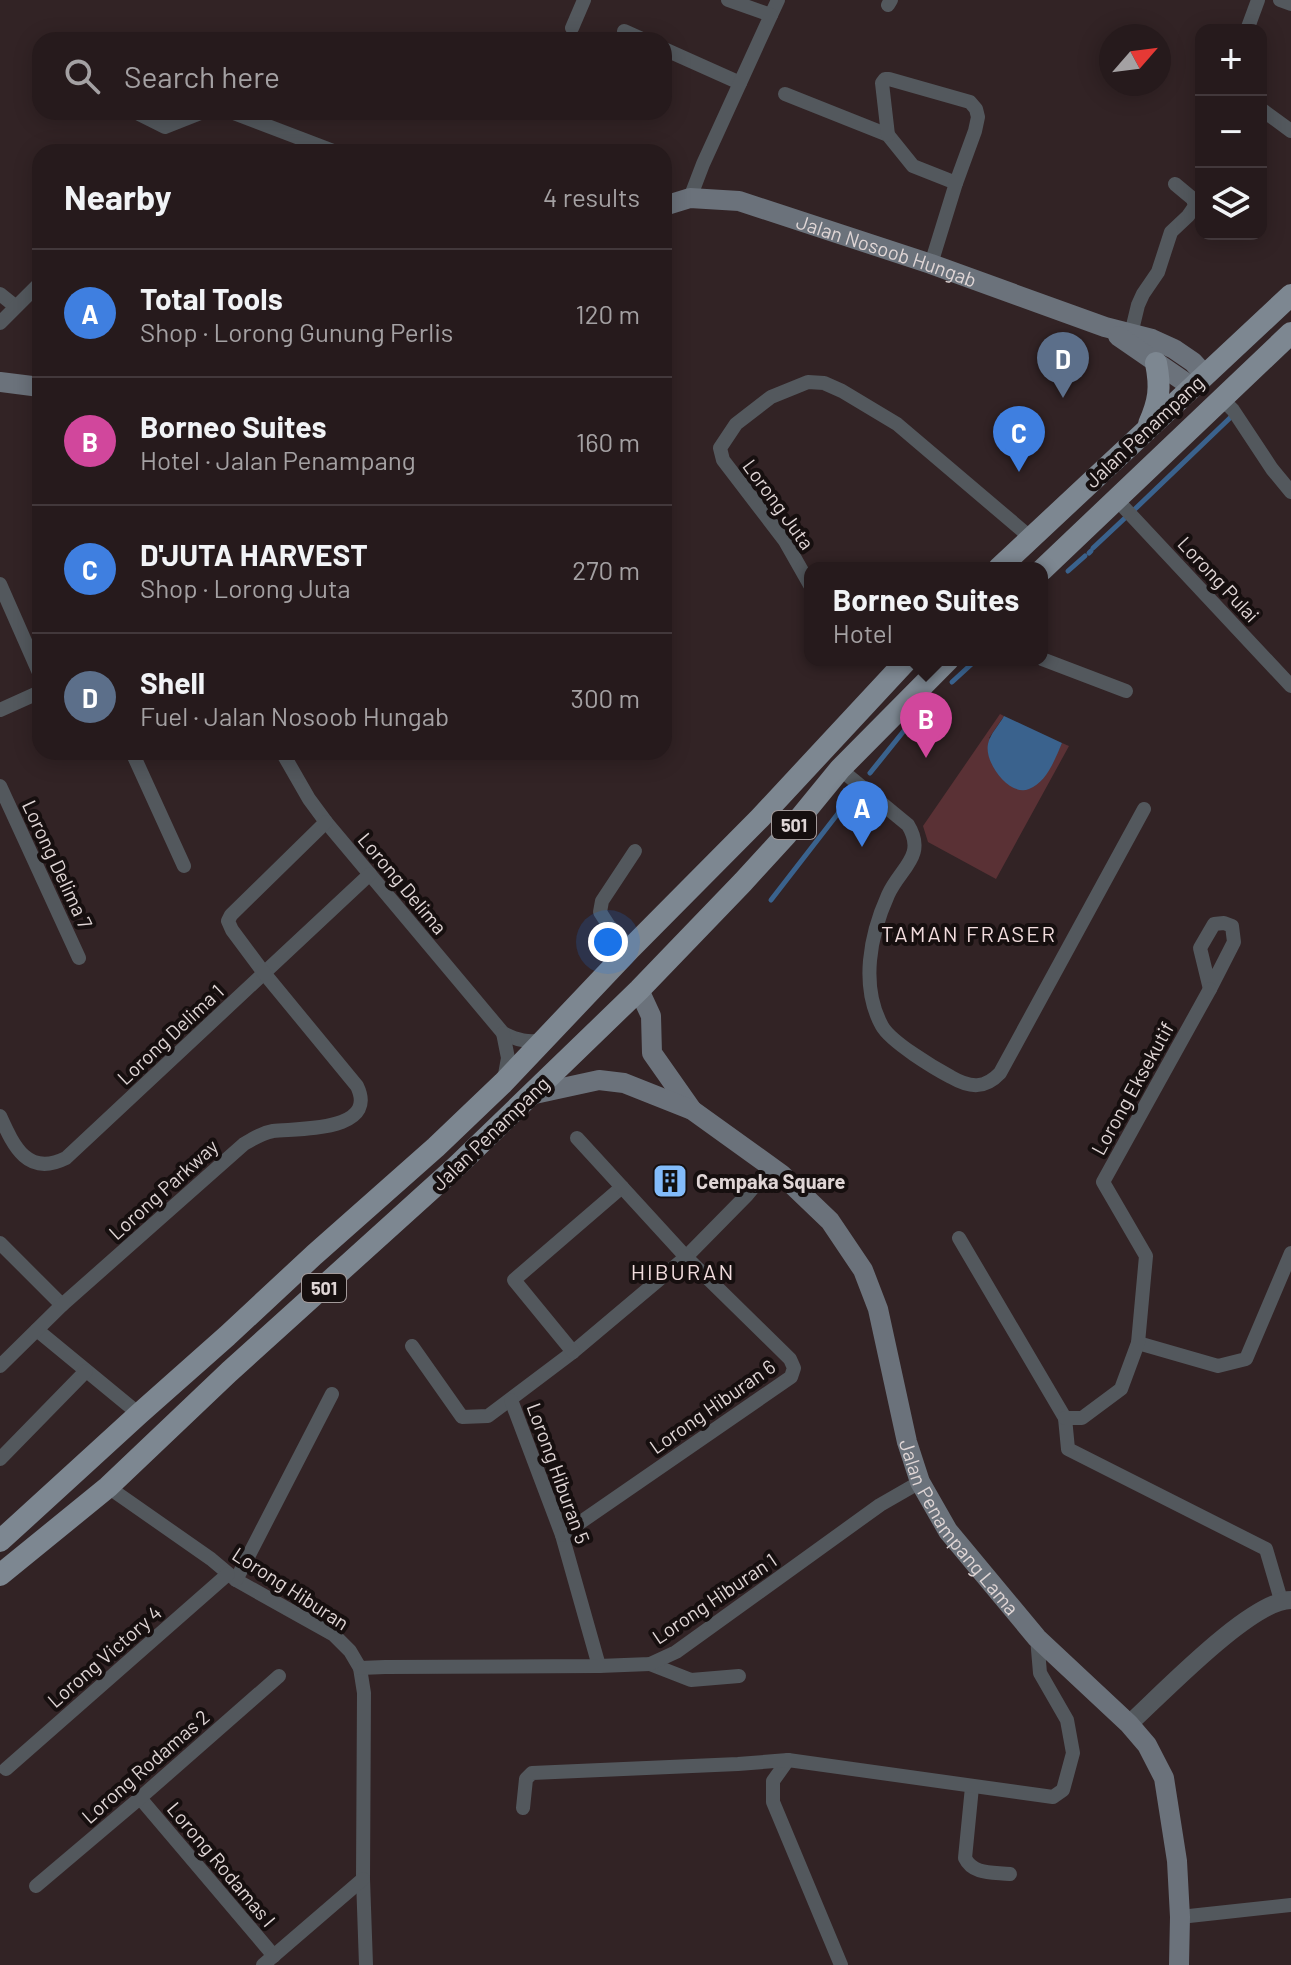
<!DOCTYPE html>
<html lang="en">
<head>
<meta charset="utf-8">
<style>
	:root { --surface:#261a1c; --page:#2e2325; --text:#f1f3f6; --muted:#a4a1a3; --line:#42383b; --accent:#b45309 }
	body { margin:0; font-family:Barlow,sans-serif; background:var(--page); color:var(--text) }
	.controls { position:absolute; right:24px; top:24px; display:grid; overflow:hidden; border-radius:16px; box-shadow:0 4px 20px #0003 }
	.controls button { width:72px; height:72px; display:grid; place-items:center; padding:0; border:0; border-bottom:2px solid var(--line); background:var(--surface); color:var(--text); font:40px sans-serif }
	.compass { position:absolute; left:1099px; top:24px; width:72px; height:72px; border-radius:50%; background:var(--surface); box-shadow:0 4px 20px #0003; rotate:62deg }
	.you { position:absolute; left:608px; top:942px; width:28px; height:28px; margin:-20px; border:6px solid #fff; border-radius:50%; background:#1a73e8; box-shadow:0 0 0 12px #1a73e833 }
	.badge { display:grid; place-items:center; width:52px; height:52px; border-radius:50%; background:var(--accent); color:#fff; font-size:26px; font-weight:700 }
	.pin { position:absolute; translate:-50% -66px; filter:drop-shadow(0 2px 4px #0008) }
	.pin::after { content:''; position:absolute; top:42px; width:28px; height:24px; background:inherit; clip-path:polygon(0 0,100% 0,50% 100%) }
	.popup { position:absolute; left:804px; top:562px; width:244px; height:104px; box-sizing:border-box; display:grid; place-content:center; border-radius:16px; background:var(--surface); filter:drop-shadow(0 2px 6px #0005); font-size:26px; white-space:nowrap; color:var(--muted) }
	.popup b { font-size:30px; color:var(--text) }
	.popup::after { content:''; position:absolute; left:50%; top:100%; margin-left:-16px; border:16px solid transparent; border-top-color:var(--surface) }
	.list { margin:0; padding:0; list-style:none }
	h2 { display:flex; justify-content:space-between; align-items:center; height:104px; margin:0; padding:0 32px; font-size:34px }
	h2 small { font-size:26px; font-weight:400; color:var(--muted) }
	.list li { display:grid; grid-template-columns:52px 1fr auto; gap:24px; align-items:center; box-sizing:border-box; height:128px; padding:0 32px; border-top:2px solid var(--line) }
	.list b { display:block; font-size:30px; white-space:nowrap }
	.list p { margin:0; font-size:26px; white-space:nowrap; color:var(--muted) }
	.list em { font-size:26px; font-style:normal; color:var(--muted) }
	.icon { flex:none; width:44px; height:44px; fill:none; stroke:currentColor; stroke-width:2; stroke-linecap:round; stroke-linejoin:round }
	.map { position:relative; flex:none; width:1291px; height:1965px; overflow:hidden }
	.search { position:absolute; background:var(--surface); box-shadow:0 4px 20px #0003; left:32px; top:32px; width:640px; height:88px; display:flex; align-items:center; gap:20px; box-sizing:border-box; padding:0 28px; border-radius:24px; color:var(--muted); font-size:30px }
	.panel { position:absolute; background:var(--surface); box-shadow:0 4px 20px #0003; left:32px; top:144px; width:640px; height:616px; border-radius:24px }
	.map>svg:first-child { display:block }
	.green { fill:#5a3135 }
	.water { fill:#3a628d }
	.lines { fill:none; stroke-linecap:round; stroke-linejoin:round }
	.stream { stroke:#3a628d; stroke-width:5 }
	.minor { stroke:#53585d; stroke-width:14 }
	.tertiary { stroke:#53585d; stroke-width:18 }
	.secondary { stroke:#6b727b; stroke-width:20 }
	.primary { stroke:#7d8791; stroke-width:22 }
	.labels { text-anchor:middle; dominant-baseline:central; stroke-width:8; stroke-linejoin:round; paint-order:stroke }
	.shield { fill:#160f0f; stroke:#a39a9a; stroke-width:2 }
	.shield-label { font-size:18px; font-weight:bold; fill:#dfd5d5 }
	.street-label { font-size:20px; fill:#dfd5d5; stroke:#160f0f }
	.poi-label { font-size:20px; font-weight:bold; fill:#dfd5d5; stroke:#160f0f; text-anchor:start }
	.neighbourhood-label { font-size:22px; letter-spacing:2px; fill:#f2ddde; stroke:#160f0f }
</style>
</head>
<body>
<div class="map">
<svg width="1291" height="1965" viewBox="0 0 1291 1965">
	<rect width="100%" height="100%" fill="#322325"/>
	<polygon class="green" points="1000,714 1004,716 989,738 1049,769 1062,743 1069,746 996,879 928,842 923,826"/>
	<path class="water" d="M1004,716L1062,743C1055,759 1047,782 1029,789C1009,797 984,762 988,744C990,734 999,725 1004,716Z"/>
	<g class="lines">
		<g class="stream">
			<polyline points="1135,509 1232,416"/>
			<polyline points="1093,548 1125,518"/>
			<polyline points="1089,553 1091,551"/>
			<polyline points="1068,571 1085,556"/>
			<polyline points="952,682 976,660"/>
			<polyline points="870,773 903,732 933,701"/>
			<polyline points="771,900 850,798"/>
		</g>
		<g class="minor">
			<polyline points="1280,0 1291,4"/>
			<polyline points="888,5 891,0"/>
			<polyline points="771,15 778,0"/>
			<polyline points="572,28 584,0"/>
			<polyline points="1247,30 1258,0"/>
			<polyline points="624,31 644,40"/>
			<polyline points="664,49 740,83"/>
			<polyline points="785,94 888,135 913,166 956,183"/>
			<polyline points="1261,109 1291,131"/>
			<polyline points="135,112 165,127 203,112"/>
			<polyline points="231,112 336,152"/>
			<polyline points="888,135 882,83 885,79 889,79 970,102 976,109 978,117 975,131 956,183 931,264"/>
			<polyline points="690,198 703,164 771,15 728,0"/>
			<polyline points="0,294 15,306"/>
			<polyline points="0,323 40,283"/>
			<polyline points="1131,334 1138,305 1143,294 1158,272 1171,232 1188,216 1195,206 1193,199 1175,184"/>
			<polyline points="1218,404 1228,405 1233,410 1272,469 1291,492"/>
			<polyline points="1117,500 1291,686"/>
			<polyline points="0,584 40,675"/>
			<polyline points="810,585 785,541 723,460 720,448 736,424 771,397 808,382 824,383 842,391 897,424 1030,537"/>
			<polyline points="1042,659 1126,691"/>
			<polyline points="0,710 40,692"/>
			<polyline points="132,752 184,866"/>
			<path d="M282,752L309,799L326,822L503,1033C517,1040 528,1043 544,1040"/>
			<path d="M840,769L908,825C927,856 900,868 888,895C870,935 860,986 882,1026C891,1042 934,1068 951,1077C970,1088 985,1089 1000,1073L1144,809"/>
			<polyline points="0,786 79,958"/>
			<polygon points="1224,923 1232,926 1234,942 1210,989 1200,948 1214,924"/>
			<polyline points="631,948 609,926 600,912 602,901 635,851"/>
			<polyline points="503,1033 508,1058 504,1080"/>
			<path d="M0,1116C14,1147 28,1177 66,1158L370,874"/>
			<polyline points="959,1238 1065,1418 1068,1449 1266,1549 1281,1600"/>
			<polyline points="0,1243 62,1305"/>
			<polyline points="37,1330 139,1414"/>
			<polyline points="1138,1343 1218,1366 1246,1359 1291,1253"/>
			<polyline points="412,1346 462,1417 488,1416 573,1352 686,1257 747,1195 771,1166"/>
			<polyline points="573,1352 514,1280 622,1187"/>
			<path d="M0,1366L62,1305L244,1144C254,1138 262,1133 273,1131C299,1128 379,1132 357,1086L264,973L232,930L228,921L231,915L326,822"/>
			<polyline points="511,1400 562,1535 599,1666"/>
			<polyline points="1065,1418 1082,1418 1121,1389 1138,1343 1146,1256 1103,1182 1210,989"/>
			<polyline points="0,1459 86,1371"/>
			<polyline points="108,1487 211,1559 236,1580 334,1635 350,1651 360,1668 364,1693 363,1879 366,1965"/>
			<polyline points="562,1535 791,1377 794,1368 790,1359 686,1257 577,1138"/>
			<polyline points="236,1580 332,1394"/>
			<polyline points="650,1664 691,1680 739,1676"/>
			<polyline points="360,1668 385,1667 599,1666 650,1664 676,1652 880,1505 920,1482"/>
			<polyline points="788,1760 773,1781 773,1802 841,1965"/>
			<polyline points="6,1769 228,1574"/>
			<path d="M972,1787L965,1858C973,1875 993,1872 1010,1874"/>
			<polyline points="140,1798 274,1956"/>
			<polyline points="523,1808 526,1779 532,1773 738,1764 788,1760 1053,1797 1063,1790 1073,1753 1067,1720 1040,1673 1037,1638"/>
			<polyline points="36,1886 140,1798 279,1676"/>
			<polyline points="1180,1917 1291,1905"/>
			<polyline points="263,1965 363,1879"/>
		</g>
		<path class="tertiary" d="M1129,1724C1161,1695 1251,1600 1291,1600"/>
		<g class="secondary">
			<path id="s1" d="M664,206L690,198L739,201L931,264L1105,327L1152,339L1174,349L1193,362L1204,374"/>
			<polyline points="1118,336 1192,387"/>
			<polyline points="0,382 40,387"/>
			<polyline points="639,990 651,1016 652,1053 692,1110"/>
			<path id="s2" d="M530,1095L599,1080L624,1083L692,1110L781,1174L830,1221L863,1270L878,1309L907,1442L920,1482L948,1531L1037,1638L1129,1724L1147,1745L1164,1778L1177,1861L1180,1917L1179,1965"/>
		</g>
		<g class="primary">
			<path d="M1149,424C1159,401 1161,388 1156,363"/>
			<polyline points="999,568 1291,295"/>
			<polyline points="1042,570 1291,333"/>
			<polyline points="0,1541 139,1414 227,1336 314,1255 436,1147 503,1083 631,948 760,818 907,660"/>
			<polyline points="0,1575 108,1487 229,1372 458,1165 639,990 743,882 786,835 840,769 948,660"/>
		</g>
	</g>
	<defs>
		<symbol id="building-square" viewBox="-11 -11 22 22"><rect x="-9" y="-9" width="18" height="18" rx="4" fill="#83bcfb" stroke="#160f0f"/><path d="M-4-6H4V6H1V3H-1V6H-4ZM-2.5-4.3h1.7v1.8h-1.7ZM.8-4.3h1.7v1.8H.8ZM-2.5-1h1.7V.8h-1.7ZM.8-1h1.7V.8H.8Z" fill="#111"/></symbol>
	</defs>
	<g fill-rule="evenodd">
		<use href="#building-square" x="650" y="1161" width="40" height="40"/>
	</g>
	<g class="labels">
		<g class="shield">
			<rect x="772" y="811" width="44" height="28" rx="6"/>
			<rect x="302" y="1274" width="44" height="28" rx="6"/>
		</g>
		<g class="shield-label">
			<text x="794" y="825">501</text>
			<text x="324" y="1288">501</text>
		</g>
		<g class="street-label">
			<text stroke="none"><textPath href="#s1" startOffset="232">Jalan Nosoob Hungab</textPath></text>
			<text transform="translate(1144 431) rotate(-43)">Jalan Penampang</text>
			<text transform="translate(779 504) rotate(54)">Lorong Juta</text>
			<text transform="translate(1219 579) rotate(47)">Lorong Pulai</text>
			<text transform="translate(58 864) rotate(65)">Lorong Delima 7</text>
			<text transform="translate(403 883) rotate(50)">Lorong Delima</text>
			<text transform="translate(170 1034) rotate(-43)">Lorong Delima 1</text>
			<text transform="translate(1132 1088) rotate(-61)">Lorong Eksekutif</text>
			<text transform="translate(490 1133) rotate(-44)">Jalan Penampang</text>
			<text transform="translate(163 1189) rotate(-42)">Lorong Parkway</text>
			<text transform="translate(712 1406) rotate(-35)">Lorong Hiburan 6</text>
			<text transform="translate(559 1473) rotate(70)">Lorong Hiburan 5</text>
			<text stroke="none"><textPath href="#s2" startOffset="684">Jalan Penampang Lama</textPath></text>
			<text transform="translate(291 1588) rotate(33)">Lorong Hiburan</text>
			<text transform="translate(714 1598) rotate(-34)">Lorong Hiburan 1</text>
			<text transform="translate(104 1656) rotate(-41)">Lorong Victory 4</text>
			<text transform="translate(145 1766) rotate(-41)">Lorong Rodamas 2</text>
			<text transform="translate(222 1864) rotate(50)">Lorong Rodamas I</text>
		</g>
		<g class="poi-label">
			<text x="696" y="1181">Cempaka Square</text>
		</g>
		<g class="neighbourhood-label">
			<text x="969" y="933">TAMAN FRASER</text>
			<text x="683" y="1271">HIBURAN</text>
		</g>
	</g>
</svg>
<div class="controls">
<button>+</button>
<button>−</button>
<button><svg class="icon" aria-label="layers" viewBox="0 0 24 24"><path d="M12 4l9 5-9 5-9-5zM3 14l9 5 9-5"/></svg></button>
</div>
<svg class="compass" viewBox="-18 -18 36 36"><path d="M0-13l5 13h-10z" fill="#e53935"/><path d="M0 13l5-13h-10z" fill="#a4a1a3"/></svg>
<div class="you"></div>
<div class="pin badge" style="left:862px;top:847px;background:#3f7fe0">A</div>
<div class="pin badge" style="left:926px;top:758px;background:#d1479c">B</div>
<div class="popup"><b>Borneo Suites</b>Hotel</div>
<div class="pin badge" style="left:1019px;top:472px;background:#3f7fe0">C</div>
<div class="pin badge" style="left:1063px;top:398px;background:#5c6f8a">D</div>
<div class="search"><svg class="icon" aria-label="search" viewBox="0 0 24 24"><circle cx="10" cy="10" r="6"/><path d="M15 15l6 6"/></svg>Search here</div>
<section class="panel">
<h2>Nearby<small>4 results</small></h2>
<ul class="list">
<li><span class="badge" style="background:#3f7fe0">A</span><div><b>Total Tools</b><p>Shop · Lorong Gunung Perlis</p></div><em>120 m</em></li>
<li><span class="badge" style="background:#d1479c">B</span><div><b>Borneo Suites</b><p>Hotel · Jalan Penampang</p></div><em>160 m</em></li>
<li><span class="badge" style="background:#3f7fe0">C</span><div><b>D'JUTA HARVEST</b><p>Shop · Lorong Juta</p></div><em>270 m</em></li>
<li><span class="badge" style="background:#5c6f8a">D</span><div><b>Shell</b><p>Fuel · Jalan Nosoob Hungab</p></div><em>300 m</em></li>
</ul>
</section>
</div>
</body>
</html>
